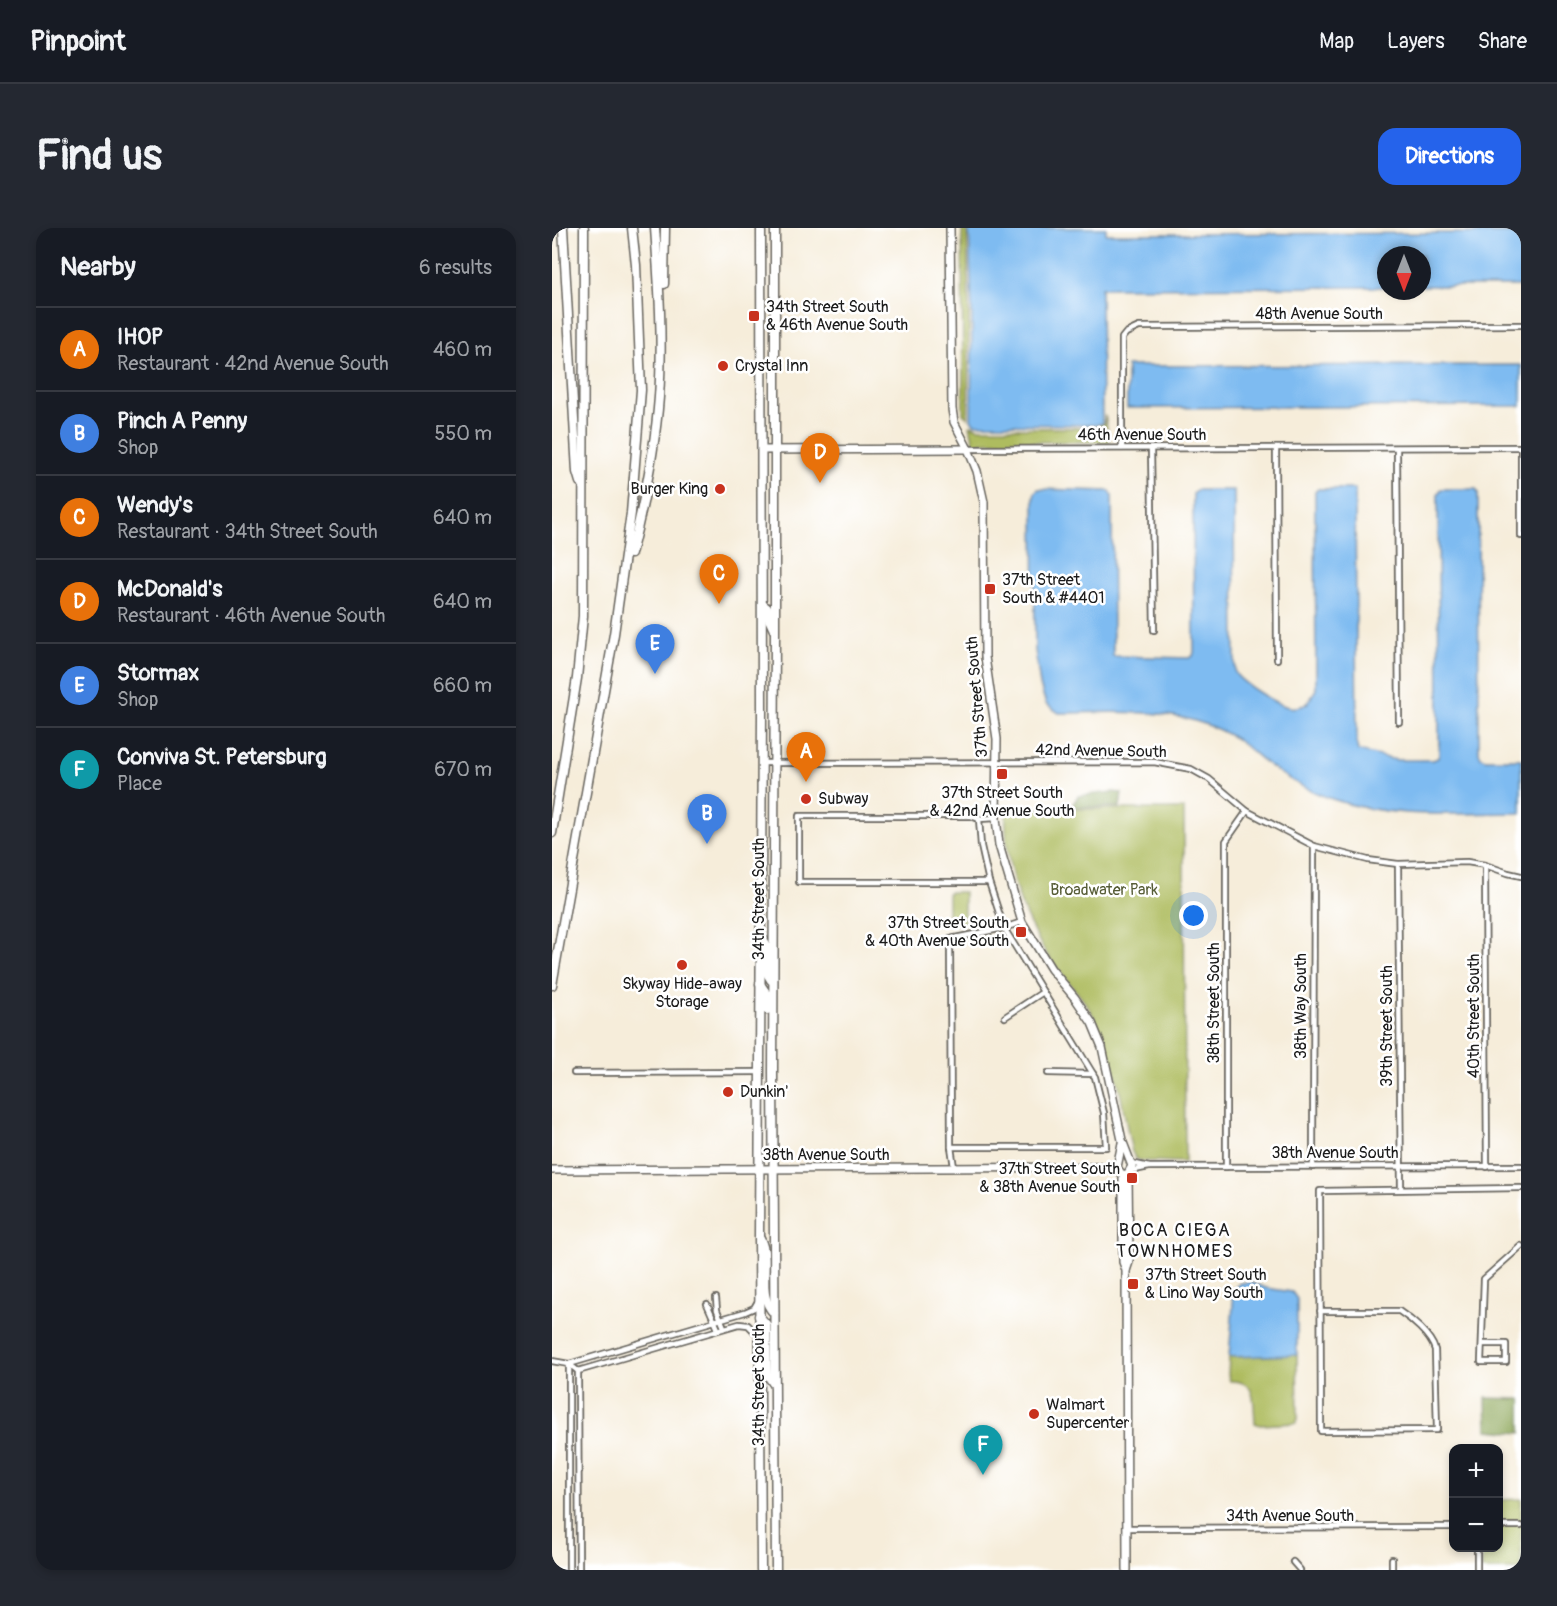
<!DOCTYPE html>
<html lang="en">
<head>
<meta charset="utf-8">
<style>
	:root { --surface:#171b24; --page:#242831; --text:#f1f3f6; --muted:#9ea1a6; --line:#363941; --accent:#2563eb }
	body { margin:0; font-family:Pangolin,sans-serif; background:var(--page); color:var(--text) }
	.controls { position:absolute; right:18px; bottom:18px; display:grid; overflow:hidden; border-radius:12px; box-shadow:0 3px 9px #0003 }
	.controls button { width:54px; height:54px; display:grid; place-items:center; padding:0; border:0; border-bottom:2px solid var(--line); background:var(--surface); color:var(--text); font:30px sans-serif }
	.compass { position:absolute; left:825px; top:18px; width:54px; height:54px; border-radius:50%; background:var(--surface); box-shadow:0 3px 9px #0003; rotate:180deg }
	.you { position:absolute; left:642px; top:688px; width:21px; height:21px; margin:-15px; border:4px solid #fff; border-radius:50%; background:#1a73e8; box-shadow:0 0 0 9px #1a73e833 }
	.badge { display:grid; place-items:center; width:39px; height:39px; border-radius:50%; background:var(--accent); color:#fff; font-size:20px; font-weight:700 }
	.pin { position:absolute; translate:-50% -50px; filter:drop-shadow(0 2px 3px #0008) }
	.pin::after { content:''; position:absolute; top:32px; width:21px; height:18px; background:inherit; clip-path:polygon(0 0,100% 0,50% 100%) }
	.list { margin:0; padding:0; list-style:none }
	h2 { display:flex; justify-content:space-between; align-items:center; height:78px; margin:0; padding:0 24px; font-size:26px }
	h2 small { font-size:20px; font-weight:400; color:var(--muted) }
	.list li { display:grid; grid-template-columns:39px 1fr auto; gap:18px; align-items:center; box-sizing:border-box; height:84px; padding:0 24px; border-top:2px solid var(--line) }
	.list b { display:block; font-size:22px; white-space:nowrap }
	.list p { margin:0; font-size:20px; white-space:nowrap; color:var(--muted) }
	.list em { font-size:20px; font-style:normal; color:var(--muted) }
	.map { position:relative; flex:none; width:969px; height:1342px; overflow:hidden; border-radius:18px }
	header { display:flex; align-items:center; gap:36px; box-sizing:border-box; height:84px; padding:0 30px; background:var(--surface); border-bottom:2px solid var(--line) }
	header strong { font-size:28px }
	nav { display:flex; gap:33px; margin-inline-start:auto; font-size:21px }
	.intro { display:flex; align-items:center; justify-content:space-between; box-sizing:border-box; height:144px; padding:0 36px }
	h1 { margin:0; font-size:42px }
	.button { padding:15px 27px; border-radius:18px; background:var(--accent); color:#fff; font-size:21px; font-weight:700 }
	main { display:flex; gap:36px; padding:0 36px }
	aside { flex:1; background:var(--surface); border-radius:18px; box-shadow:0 3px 9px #0003 }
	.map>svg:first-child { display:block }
	.green { fill:#aebc5e; stroke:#656c3d; stroke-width:1.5 }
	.forest { fill:#8aa455; stroke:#536038; stroke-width:1.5 }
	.water { fill:#7ebbf1; stroke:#4d6c86; stroke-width:1.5 }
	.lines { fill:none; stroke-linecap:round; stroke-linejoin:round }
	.street-casing { stroke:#68655e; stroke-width:8 }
	.secondary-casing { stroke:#68655e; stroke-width:10 }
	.highway-casing { stroke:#68655e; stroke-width:11 }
	.street { stroke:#fff; stroke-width:4.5 }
	.secondary { stroke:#fff; stroke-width:7 }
	.highway { stroke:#fff; stroke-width:8 }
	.poi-dot { fill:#c8321e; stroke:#fff; stroke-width:2 }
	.labels { text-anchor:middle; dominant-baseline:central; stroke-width:5; stroke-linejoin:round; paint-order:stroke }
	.poi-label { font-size:16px; fill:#1c1c1c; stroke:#fff; text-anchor:start }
	.street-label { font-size:16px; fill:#1c1c1c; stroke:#fff }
	.park-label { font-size:16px; fill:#565c36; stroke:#fff }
	.neighbourhood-label { font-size:18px; letter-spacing:1.5px; fill:#1c1c1c; stroke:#fff }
</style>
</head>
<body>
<header>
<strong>Pinpoint</strong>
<nav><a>Map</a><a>Layers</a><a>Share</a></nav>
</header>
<div class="intro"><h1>Find us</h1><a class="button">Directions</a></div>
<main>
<aside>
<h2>Nearby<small>6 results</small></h2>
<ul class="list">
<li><span class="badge" style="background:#e8710a">A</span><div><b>IHOP</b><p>Restaurant · 42nd Avenue South</p></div><em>460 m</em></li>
<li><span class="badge" style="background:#3f7fe0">B</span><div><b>Pinch A Penny</b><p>Shop</p></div><em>550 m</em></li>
<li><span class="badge" style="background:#e8710a">C</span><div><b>Wendy's</b><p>Restaurant · 34th Street South</p></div><em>640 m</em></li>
<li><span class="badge" style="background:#e8710a">D</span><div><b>McDonald's</b><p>Restaurant · 46th Avenue South</p></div><em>640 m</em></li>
<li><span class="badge" style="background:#3f7fe0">E</span><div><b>Stormax</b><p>Shop</p></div><em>660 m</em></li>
<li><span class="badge" style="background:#0f9aa8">F</span><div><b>Conviva St. Petersburg</b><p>Place</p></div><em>670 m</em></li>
</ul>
</aside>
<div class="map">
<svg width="969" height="1342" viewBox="0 0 969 1342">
	<rect width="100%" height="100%" fill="#fff"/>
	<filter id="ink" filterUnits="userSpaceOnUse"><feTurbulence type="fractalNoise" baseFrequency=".0167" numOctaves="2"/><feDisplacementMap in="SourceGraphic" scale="12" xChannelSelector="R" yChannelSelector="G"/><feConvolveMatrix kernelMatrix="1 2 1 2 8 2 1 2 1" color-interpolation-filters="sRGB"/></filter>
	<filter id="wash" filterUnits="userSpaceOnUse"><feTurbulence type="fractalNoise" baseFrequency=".008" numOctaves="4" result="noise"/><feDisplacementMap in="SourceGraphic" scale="24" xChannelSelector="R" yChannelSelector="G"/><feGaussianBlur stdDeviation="1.35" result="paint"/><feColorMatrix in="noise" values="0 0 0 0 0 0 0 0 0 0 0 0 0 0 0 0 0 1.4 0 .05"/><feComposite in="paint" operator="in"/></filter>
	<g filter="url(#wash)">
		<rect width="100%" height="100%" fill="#f6edda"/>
		<g class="green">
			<polygon points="410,0 415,0 417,86 416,190 411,186"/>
			<polygon points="553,187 557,214 430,214 428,217 422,217 418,197 426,200 544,200 552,196"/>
			<path d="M454,581H632L633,934L591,933L584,931L580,924C570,879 565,828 541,787C529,765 508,747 494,725C467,682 451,633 454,581Z"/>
			<rect x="396" y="664" width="16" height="32"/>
			<path d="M745,1127L746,1191L744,1195L708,1197L703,1195C701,1174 706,1152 678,1153L676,1147L677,1129Z"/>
			<polygon points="969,1271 969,1342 930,1342 930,1320 946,1320 947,1272"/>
		</g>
		<g class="forest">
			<polygon points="560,564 570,565 568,579 519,579 526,568"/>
			<polygon points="934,1170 969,1171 969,1205 935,1202"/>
		</g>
		<g class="water">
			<polygon points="417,0 554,0 554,6 969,5 969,58 870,58 870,27 834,27 834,59 549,60 550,195 544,197 422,196 419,191 420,86"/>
			<polygon points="969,137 969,178 575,180 575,138"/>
			<path d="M486,261L558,263L560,267L561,428L637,430L641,428L642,424L641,266L645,262H682L683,444C686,453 722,475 733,478C741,481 749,479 756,475L764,461L763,264L766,261H803L805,518L806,523L844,532H881L886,530L887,526L886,266L889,261H924L926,264L927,524L929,529L933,531H969V585C906,585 840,592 780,571C759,564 737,552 719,539C707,530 696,519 684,511C630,477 568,485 507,485L494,476L488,457L483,422L482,269L483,264Z"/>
			<polygon points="699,1054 714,1060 740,1064 745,1071 745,1127 677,1129 681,1077 679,1063 688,1055"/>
		</g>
	</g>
	<g filter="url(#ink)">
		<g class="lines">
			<defs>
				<g id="street">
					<polyline points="570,220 570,110 574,105 587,99 969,97"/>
					<polyline points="724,220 725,431"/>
					<polyline points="845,220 847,494"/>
					<polyline points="969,220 969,308"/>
					<polyline points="416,221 969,219"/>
					<polyline points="599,221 602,402"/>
					<polyline points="210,535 602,534 639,541 657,551 695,583 762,618 816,632 846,636 915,634 933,637 956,645 969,648"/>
					<polyline points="846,636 849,961"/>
					<polyline points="933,637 935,939"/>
					<polyline points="437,654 247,654 247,588 419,588 427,591 444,590"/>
					<polyline points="453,789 491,764"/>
					<polyline points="22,845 208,844"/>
					<polyline points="496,845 541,846"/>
					<polyline points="399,919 554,919 552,885 543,849 452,700 437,654 429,618 427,591"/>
					<polyline points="579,935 597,939"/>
					<polyline points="402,939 399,919 398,711 452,700 470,694"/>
					<polyline points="674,939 674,613 695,583"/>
					<polyline points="761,939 762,618"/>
					<polyline points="578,943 597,939 969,938"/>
					<polyline points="164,1070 165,1082 172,1099"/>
					<polyline points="155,1076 166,1101"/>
					<path d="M768,1083H847C859,1091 879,1107 883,1122L885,1202L769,1203L768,963L969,960"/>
					<polyline points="930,1116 954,1116 954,1134 929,1134 932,1051 969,1018"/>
					<polyline points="0,1133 17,1136 26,1143"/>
					<polyline points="17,1136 193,1084 202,1080 206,1073"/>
					<polyline points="26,1143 27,1342"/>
					<polyline points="26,1143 187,1096 196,1097 207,1108"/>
					<polyline points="946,1298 969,1298"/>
					<polyline points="575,1300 902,1299"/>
					<polyline points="840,1331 840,1342"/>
					<polyline points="741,1334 748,1342"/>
					<polyline points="17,1342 17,1136"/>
					<polyline points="925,1342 925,1320"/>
				</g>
				<g id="secondary">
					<polyline points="398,0 400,181 402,194 416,221 425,243 432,274 433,429 445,511 444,590 447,617 470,694 499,741 523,770 540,795 550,819 570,912 580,938 576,945 577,1034 574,1043 575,1342"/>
					<polyline points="210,222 416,221"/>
					<polyline points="0,942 548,939 567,943"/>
					<polyline points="568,944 565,939 570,915"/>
					<polyline points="571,946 571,1034 574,1042"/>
				</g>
				<g id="highway">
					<polyline points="11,0 25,244 28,254"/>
					<polyline points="223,0 223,404 221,843 224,1342"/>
					<polyline points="112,56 113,0"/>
					<path d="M79,326C92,275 103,222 107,169C111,113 107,56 103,0"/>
					<polyline points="211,377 215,380 217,391 222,402"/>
					<polyline points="0,605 25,450 31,388 32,0"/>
					<polyline points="209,707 215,718 216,747 219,752"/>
					<polyline points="208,756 215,766 215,782"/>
					<polyline points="0,757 62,406 79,285 89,162 84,37 80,0"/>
					<path d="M208,1011C220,1033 203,1067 222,1085"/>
					<polyline points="207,1088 214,1096 215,1146 221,1155"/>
					<polyline points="209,1342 207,1008 210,484 209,0"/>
				</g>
			</defs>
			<use href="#street" class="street-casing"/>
			<use href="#secondary" class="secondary-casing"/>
			<use href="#highway" class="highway-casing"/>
			<use href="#street" class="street"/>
			<use href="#secondary" class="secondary"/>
			<use href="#highway" class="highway"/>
		</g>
	</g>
	<g class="poi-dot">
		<rect x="196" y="82" width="12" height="12" rx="3"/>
		<circle cx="171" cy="138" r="6"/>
		<circle cx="168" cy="261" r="6"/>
		<rect x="432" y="355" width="12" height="12" rx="3"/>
		<rect x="444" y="540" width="12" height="12" rx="3"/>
		<circle cx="254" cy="571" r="6"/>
		<rect x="463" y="698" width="12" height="12" rx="3"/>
		<circle cx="130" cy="737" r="6"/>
		<circle cx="176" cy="864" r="6"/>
		<rect x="574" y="944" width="12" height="12" rx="3"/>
		<rect x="575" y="1050" width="12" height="12" rx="3"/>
		<circle cx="482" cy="1186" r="6"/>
	</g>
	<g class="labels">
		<g class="poi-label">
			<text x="214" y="79">34th Street South<tspan x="214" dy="18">&amp; 46th Avenue South</tspan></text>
			<text x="183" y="138">Crystal Inn</text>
			<text x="156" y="261" text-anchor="end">Burger King</text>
			<text x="450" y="352">37th Street<tspan x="450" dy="18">South &amp; #4401</tspan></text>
			<text x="450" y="565" text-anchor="middle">37th Street South<tspan x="450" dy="18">&amp; 42nd Avenue South</tspan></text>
			<text x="266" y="571">Subway</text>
			<text x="457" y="695" text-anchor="end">37th Street South<tspan x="457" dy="18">&amp; 40th Avenue South</tspan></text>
			<text x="130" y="756" text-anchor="middle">Skyway Hide-away<tspan x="130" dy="18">Storage</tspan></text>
			<text x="188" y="864">Dunkin'</text>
			<text x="568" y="941" text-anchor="end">37th Street South<tspan x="568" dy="18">&amp; 38th Avenue South</tspan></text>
			<text x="593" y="1047">37th Street South<tspan x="593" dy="18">&amp; Lino Way South</tspan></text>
			<text x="494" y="1177">Walmart<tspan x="494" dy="18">Supercenter</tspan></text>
		</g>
		<g class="street-label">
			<text x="767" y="86">48th Avenue South</text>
			<text x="590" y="207">46th Avenue South</text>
			<text transform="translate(425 469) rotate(-95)">37th Street South</text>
			<text transform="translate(549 523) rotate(1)">42nd Avenue South</text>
			<text transform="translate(207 671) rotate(-90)">34th Street South</text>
			<text transform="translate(662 775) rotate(-90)">38th Street South</text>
			<text transform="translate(749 778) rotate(-90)">38th Way South</text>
			<text transform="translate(922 788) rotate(-90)">40th Street South</text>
			<text transform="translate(835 798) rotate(-90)">39th Street South</text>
			<text x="783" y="925">38th Avenue South</text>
			<text x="274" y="927">38th Avenue South</text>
			<text transform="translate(207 1157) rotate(-90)">34th Street South</text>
			<text x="738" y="1288">34th Avenue South</text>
		</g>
		<g class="park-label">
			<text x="552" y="662">Broadwater Park</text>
		</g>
		<g class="neighbourhood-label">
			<text x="623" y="1002">BOCA CIEGA<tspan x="623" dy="21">TOWNHOMES</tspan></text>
		</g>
	</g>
</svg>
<div class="controls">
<button>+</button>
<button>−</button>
</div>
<svg class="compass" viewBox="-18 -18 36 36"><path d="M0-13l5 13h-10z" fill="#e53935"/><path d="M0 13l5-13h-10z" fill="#9ea1a6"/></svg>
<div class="you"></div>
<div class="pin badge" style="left:254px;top:554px;background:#e8710a">A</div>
<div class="pin badge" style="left:155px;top:616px;background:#3f7fe0">B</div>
<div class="pin badge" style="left:167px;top:376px;background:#e8710a">C</div>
<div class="pin badge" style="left:268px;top:255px;background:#e8710a">D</div>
<div class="pin badge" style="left:103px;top:446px;background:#3f7fe0">E</div>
<div class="pin badge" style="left:431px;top:1247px;background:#0f9aa8">F</div>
</div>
</main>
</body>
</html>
